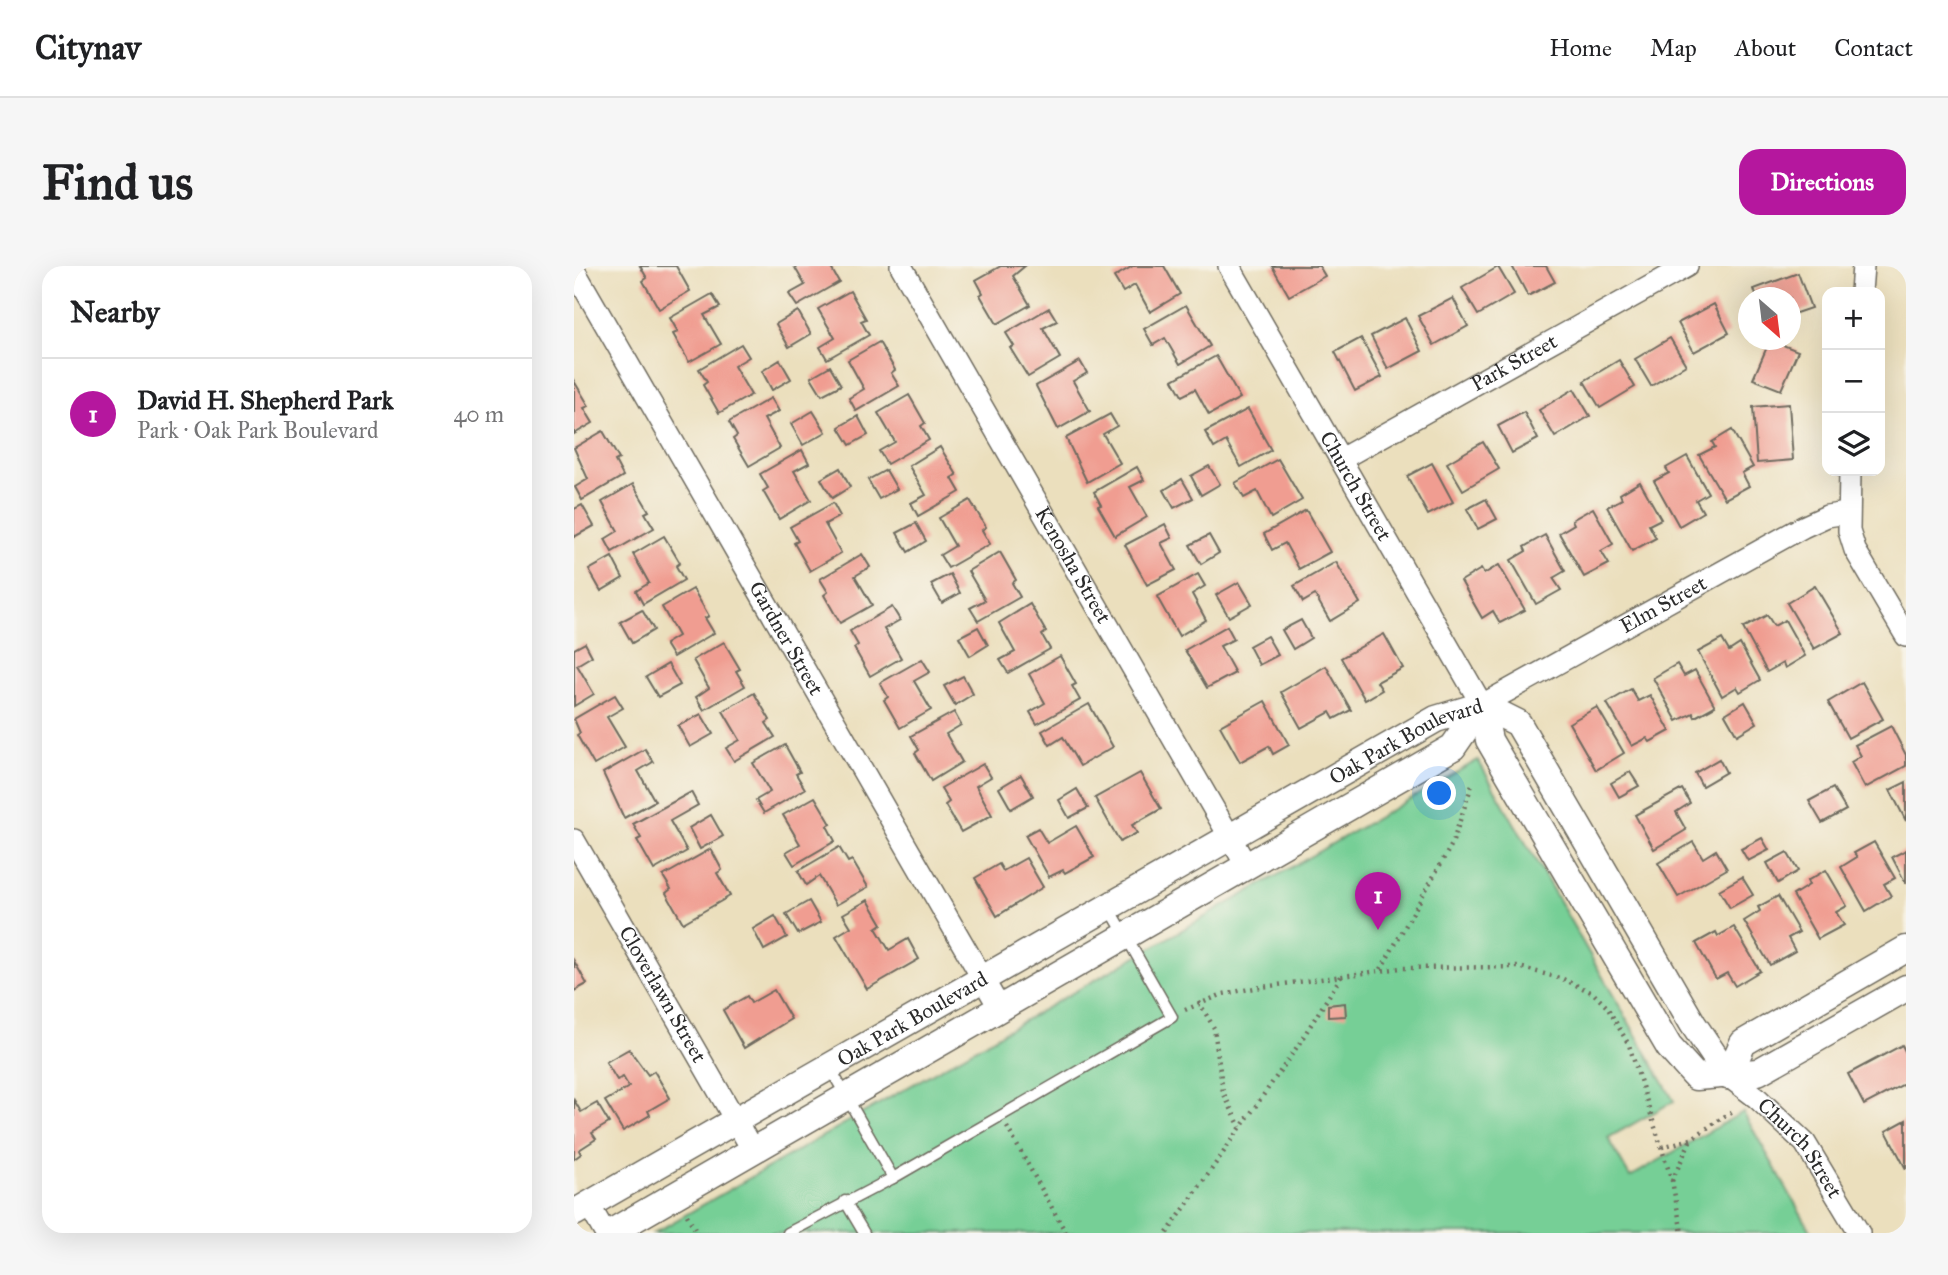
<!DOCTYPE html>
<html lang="en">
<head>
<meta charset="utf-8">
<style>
	:root { --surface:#fff; --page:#f6f6f6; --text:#202124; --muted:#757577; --line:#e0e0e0; --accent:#b5179e }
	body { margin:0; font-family:"IM FELL Great Primer",serif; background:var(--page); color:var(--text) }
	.controls { position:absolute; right:21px; top:21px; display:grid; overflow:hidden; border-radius:14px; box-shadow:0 7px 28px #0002 }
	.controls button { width:63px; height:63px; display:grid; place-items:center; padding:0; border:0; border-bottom:2px solid var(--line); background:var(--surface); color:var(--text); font:35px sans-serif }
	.compass { position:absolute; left:1164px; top:21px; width:63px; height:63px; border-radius:50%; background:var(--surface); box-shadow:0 7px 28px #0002; rotate:152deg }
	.you { position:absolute; left:866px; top:528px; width:24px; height:24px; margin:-18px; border:5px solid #fff; border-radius:50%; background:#1a73e8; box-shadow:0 0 0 10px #1a73e833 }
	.badge { display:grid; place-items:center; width:46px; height:46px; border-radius:50%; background:var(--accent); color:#fff; font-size:23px; font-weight:700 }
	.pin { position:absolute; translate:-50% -58px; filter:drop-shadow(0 2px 4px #0008) }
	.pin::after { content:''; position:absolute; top:37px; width:24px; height:21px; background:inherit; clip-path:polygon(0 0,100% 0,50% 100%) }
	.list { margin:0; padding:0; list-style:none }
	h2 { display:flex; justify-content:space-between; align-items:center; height:91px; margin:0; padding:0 28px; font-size:30px }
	h2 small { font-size:23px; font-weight:400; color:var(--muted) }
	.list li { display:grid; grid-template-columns:46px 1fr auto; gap:21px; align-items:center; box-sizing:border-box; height:112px; padding:0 28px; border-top:2px solid var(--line) }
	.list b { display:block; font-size:26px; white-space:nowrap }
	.list p { margin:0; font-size:23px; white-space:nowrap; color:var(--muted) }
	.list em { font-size:23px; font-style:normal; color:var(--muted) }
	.icon { flex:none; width:38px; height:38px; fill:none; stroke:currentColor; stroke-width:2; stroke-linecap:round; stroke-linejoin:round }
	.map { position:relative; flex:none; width:1332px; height:967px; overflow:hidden; border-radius:21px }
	header { display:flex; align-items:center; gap:42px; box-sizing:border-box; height:98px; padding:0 35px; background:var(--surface); border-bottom:2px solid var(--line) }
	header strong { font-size:33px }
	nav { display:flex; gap:38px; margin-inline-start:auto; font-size:24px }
	.intro { display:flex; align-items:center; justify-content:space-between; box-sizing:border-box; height:168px; padding:0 42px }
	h1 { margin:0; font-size:49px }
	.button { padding:18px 32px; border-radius:21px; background:var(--accent); color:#fff; font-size:24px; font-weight:700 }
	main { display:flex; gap:42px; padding:0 42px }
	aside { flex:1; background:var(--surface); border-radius:21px; box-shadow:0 7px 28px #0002 }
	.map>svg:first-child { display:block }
	.green { fill:#76cf96; stroke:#507d60; stroke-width:2 }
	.building { fill:#f09d91 }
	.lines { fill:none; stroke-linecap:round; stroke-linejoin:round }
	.service-casing { stroke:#6e6a5e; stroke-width:13 }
	.minor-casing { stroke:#6e6a5e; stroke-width:24 }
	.tertiary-casing { stroke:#6e6a5e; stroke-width:29 }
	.path { stroke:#6e6a5e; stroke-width:4.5; stroke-dasharray:2 5; stroke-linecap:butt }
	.service { stroke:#fff; stroke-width:10 }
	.minor { stroke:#fff; stroke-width:21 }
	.tertiary { stroke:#fff; stroke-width:26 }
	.labels { text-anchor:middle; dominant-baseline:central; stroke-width:6; stroke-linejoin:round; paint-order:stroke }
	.street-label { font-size:21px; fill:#2b2b2b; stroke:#f7f3e8 }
</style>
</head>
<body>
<header>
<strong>Citynav</strong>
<nav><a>Home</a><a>Map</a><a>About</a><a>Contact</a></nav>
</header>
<div class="intro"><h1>Find us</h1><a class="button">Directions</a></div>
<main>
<aside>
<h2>Nearby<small></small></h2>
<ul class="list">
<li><span class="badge">1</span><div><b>David H. Shepherd Park</b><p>Park · Oak Park Boulevard</p></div><em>40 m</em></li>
</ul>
</aside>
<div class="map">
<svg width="1332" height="967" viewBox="0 0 1332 967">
	<rect width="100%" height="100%" fill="#f7f3e8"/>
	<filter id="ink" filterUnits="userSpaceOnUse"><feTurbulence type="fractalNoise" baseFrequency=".0143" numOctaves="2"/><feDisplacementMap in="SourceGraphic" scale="14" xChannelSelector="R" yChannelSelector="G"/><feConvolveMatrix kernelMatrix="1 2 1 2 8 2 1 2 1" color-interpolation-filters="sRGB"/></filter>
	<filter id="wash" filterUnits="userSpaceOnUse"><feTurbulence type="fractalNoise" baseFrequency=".00686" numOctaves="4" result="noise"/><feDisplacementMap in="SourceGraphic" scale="28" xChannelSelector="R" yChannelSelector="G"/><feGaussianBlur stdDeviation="1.57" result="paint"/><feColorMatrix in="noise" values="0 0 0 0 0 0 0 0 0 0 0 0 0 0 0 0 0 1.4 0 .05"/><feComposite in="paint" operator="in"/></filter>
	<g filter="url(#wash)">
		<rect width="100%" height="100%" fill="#ebdfbd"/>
		<polygon class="green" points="904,494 1100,835 1034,872 1056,911 1169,846 1238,967 80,967"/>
		<g id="blocks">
			<g class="building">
				<polygon points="66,0 102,0 116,25 85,43 69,15 73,12"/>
				<polygon points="220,0 261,0 257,2 265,16 223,40 215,28 231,19"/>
				<polygon points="427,0 451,0 439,10 456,39 423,58 406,29 409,27 402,14"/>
				<polygon points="559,0 590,0 606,28 576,46 561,19 549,26 540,11"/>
				<polygon points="698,0 745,0 751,10 715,30"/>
				<polygon points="938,0 972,0 981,16 954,30"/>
				<polygon points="924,1 940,28 904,49 888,22"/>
				<polygon points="1224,7 1237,42 1216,49 1216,32 1183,32 1180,23"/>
				<polygon points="276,25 292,53 287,55 295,69 253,93 246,81 261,72 244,43"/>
				<polygon points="138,28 146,41 130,49 147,78 115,96 99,68 104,66 96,52"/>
				<polygon points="879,32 894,60 860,79 844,50"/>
				<polygon points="1140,38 1155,67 1120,86 1104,57"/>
				<polygon points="612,39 636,80 606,98 591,72 579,79 570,63"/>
				<polygon points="475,42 483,55 469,62 486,92 454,111 436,82 440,80 432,67"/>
				<polygon points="224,45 237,68 215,81 202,58"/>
				<polygon points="831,52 848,85 814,103 797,70"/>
				<polygon points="787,72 808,111 781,125 761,86"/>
				<polygon points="1096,72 1112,99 1077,120 1061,93"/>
				<polygon points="1196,74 1224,85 1207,124 1179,113"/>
				<polygon points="305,76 321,104 317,107 325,120 282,145 275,132 290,123 274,94"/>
				<polygon points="167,78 175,91 160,100 177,129 145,147 129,119 133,116 125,103"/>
				<polygon points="642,90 666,132 635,149 621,123 608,130 599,114"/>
				<polygon points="206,94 217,113 198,124 188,105"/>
				<polygon points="1045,94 1061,121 1026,142 1010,115"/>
				<polygon points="506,95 513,107 499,115 516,145 484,163 462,120"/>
				<polygon points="256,100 267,119 248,129 237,111"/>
				<polygon points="0,115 15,140 10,142 19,157 0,168"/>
				<polygon points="1000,123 1016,150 981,171 965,144"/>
				<polygon points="335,129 351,157 347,160 355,174 313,198 305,185 321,176 304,147"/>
				<polygon points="197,132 205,145 190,153 206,182 175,200 159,173 163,170 155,156"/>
				<polygon points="1215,138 1219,194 1183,197 1179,141"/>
				<polygon points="674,143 697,184 667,201 652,175 640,182 631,166"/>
				<polygon points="239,145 252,166 229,179 217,158"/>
				<polygon points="950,146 964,173 938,187 924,160"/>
				<polygon points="536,148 543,160 529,168 546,197 513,216 492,172"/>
				<polygon points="284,150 294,169 276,179 265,161"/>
				<polygon points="1158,164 1179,201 1168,207 1175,220 1151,233 1125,189 1141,181 1138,176"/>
				<polygon points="29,165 45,193 41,195 49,210 8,234 1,221 14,213 0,182"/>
				<polygon points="909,176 925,203 889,224 873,197"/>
				<polygon points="366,181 383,209 378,212 386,226 344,250 337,237 352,229 335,200"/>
				<polygon points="228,184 235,197 220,205 237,234 205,253 189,225 194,222 186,208"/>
				<polygon points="1113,190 1134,227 1122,234 1129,246 1105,260 1080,215 1095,207 1092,202"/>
				<polygon points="704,193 728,234 697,252 683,225 670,232 661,217"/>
				<polygon points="858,197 879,236 854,249 833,210"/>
				<polygon points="635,200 646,218 627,229 617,210"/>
				<polygon points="563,201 570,214 556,221 573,251 541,270 524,240 527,239 520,226"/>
				<polygon points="266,202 276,221 258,232 247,213"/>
				<polygon points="312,204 323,223 305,233 294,214"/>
				<polygon points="608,213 619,232 600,242 590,224"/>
				<polygon points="1066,216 1087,253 1075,259 1082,272 1058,285 1033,241 1048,233 1046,228"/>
				<polygon points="59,218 75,245 71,247 80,262 38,286 31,273 44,265 28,236"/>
				<polygon points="912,233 923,253 904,263 893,243"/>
				<polygon points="396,234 412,261 408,264 416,278 374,302 366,289 381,280 365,252"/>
				<polygon points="259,237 266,250 251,258 267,287 236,305 220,277 224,275 216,261"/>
				<polygon points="8,239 20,260 0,271 0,243"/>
				<polygon points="1019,242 1039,278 1027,285 1035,298 1010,311 985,267 1000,258 998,254"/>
				<polygon points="732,244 756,286 725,303 711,277 698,284 690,268"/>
				<polygon points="342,257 352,275 334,286 323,267"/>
				<polygon points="591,258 598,272 587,277 602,304 573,319 551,279"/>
				<polygon points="635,269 645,287 627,298 616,279"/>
				<polygon points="971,269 991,305 979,312 987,324 962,338 937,294 952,285 950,281"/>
				<polygon points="90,270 106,297 102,300 110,314 69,338 62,325 75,317 59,288"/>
				<polygon points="426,286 442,314 438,317 446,331 404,355 396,342 411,334 394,305"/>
				<polygon points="288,288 296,301 281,310 298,339 266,357 250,329 254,326 246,313"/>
				<polygon points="38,291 49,312 27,325 15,304"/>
				<polygon points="762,296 786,337 756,355 741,329 729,336 720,320"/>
				<polygon points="925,299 951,344 926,357 919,345 908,352 887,315 907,303 910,308"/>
				<polygon points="376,308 386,327 368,337 357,318"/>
				<polygon points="624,308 631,320 618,328 632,354 605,370 583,331"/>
				<polygon points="665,316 678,338 655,351 642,329"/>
				<polygon points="1241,320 1269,367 1240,383 1213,337"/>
				<polygon points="119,323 135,350 131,352 140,367 99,391 91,378 104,370 88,341"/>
				<polygon points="456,338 472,366 468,369 476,383 434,407 426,394 441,386 425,357"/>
				<polygon points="318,341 326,354 310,363 327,392 296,410 280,382 284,379 276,365"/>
				<polygon points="68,344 80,364 58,377 46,356"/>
				<polygon points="1193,349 1200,360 1211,354 1231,390 1211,402 1209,397 1193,406 1169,362"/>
				<polygon points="727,354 737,372 719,383 708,364"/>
				<polygon points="653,360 660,373 646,380 661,407 633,422 611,384"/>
				<polygon points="404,361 414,379 396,390 385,371"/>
				<polygon points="810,368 829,402 803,416 808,424 791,434 767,392"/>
				<polygon points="693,370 704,389 685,399 675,380"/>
				<polygon points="1148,373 1155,385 1166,378 1186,414 1166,426 1163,421 1148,430 1124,386"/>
				<polygon points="150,376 166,403 162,405 171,420 130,444 122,431 135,422 119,394"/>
				<polygon points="11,377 18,390 3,399 20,428 0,440 0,383"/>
				<polygon points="486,390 502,418 498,420 506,434 463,458 456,446 471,437 455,408"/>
				<polygon points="348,393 356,406 340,415 357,444 326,462 310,434 314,431 306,417"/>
				<polygon points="94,398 106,419 84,431 72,411"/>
				<polygon points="1103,398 1110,410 1121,404 1141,440 1121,451 1119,447 1103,455 1079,412"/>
				<polygon points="752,400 777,444 760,453 756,446 727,462 707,426"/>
				<polygon points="389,410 399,428 381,439 370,420"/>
				<polygon points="1288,416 1309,453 1274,472 1254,436"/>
				<polygon points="1057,423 1064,435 1076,429 1096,465 1076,476 1073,472 1058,480 1033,437"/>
				<polygon points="180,427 196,454 192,457 201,471 160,495 152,482 166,474 149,445"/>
				<polygon points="41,429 49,442 33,451 51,481 20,499 3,469 6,467 0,453"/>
				<polygon points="691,435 715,479 699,488 695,480 666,496 646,460"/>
				<polygon points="1171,436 1183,457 1163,469 1151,448"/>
				<polygon points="515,438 539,481 506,500 489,471 476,479 468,465"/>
				<polygon points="1023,441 1050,487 1022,504 995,457"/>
				<polygon points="380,446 387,459 372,468 388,496 357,515 341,487 345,484 337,470"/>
				<polygon points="127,448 139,468 116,481 104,460"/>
				<polygon points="1317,460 1332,489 1332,500 1291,522 1277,496 1287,490 1281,479"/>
				<polygon points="211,479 226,506 222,508 231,523 190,547 182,534 196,526 179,497"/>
				<polygon points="71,483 79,496 64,505 81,535 50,552 29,507"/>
				<polygon points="1145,493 1152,506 1128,520 1121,507"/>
				<polygon points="409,498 417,511 402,520 418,549 387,566 371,539 375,536 367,522"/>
				<polygon points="1056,506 1065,520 1045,531 1037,517"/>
				<polygon points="566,507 587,543 558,559 563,567 546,576 521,532"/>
				<polygon points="447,509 459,530 437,543 425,522"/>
				<polygon points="1332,516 1332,555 1316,524"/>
				<polygon points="1259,522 1272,544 1248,557 1235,535"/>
				<polygon points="503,523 514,542 495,552 485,534"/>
				<polygon points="1108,523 1116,537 1102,546 1112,564 1080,583 1061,549"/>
				<polygon points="117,526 124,539 96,555 113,585 80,604 63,574 67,572 59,558"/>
				<polygon points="241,531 257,558 253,560 261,575 220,599 212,586 226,578 209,549"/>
				<polygon points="137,549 149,570 126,583 115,562"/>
				<polygon points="502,560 520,591 491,607 489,604 475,611 451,569 464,562 473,577"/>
				<polygon points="1188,572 1195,584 1174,595 1167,583"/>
				<polygon points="1119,576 1129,592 1142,584 1153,603 1104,631 1084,597"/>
				<polygon points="1300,576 1321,612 1310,618 1317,630 1292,645 1267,601 1283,591 1280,587"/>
				<polygon points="265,581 274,596 278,594 294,621 262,639 245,610 232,619 224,605"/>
				<polygon points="137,583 148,604 143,607 156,630 109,657 92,627 97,623 89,610"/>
				<polygon points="1332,584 1332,618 1318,591"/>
				<polygon points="1213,586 1224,605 1204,617 1193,597"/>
				<polygon points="452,592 469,621 423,650 401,612 425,598 429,605"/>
				<polygon points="1252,604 1273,640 1262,646 1270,659 1244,673 1219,629 1235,619 1233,615"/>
				<polygon points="1168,611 1179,629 1156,642 1145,624"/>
				<polygon points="1204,630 1225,666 1214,672 1221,685 1196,699 1170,655 1186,645 1184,641"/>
				<polygon points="294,634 308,658 302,662 315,684 334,673 345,693 293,723 262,670 277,661 269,648"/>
				<polygon points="235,635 247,656 224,668 212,648"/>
				<polygon points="201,650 213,671 190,684 179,663"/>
				<polygon points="1160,661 1186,705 1161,720 1153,707 1142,713 1122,677 1142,666 1144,670"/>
				<polygon points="0,695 13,718 0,725"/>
				<polygon points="200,724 217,753 170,782 149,744 173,730 177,737"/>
				<polygon points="771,737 772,750 754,751 754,739"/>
				<polygon points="1328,779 1332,787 1332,817 1290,839 1274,808"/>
				<polygon points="55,783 74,809 80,805 96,832 74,845 76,849 49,865 31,835 55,821 49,811 43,814 32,796"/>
				<polygon points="0,834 7,846 23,837 35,857 18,867 22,873 5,884 7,888 0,893"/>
				<polygon points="1332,854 1332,903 1312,865"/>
			</g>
		</g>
	</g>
	<g filter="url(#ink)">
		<use href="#blocks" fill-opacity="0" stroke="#6e6a5e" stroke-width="2"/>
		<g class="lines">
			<defs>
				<g id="service">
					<polyline points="256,802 319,912"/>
					<polyline points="271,935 290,967"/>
					<polyline points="214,967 319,912 598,751 535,641"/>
				</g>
				<g id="minor">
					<path id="s1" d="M327,0L672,599"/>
					<path id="s2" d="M655,0L908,439L1229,261L1253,250L1273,247"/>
					<path id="s3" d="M0,4L425,741"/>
					<polyline points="1287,26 1289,0"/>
					<path id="s4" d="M767,193L1113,0"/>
					<polyline points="1276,205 1275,265 1281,284 1332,370"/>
					<path id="s5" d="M0,574L178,883"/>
					<path id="s6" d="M1154,810L1183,832L1231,877L1285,967"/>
					<polyline points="15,939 31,967"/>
				</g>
				<g id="tertiary">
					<polyline points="908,439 915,474 1095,781 1122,811 1184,806 1332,722"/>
					<polyline points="908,439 944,457 1119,758 1154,810"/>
					<polyline points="1154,810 1169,777 1332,683"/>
					<path id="s7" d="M0,947L862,453L908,439"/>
					<polyline points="36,967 879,481 908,439"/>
				</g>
			</defs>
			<use href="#service" class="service-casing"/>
			<use href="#minor" class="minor-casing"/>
			<use href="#tertiary" class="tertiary-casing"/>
			<g class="path">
				<polyline points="807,703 878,578 899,516"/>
				<polyline points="625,736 640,762 649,826 666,861"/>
				<polyline points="611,744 649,728 681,722 827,702 945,701 989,713 1019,727 1033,741 1055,779 1098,915 1108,967"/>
				<polyline points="433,861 492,967"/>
				<polyline points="1088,881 1117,873 1160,844"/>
				<polyline points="1098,915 1117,873"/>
				<polyline points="113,949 123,967"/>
				<polyline points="593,967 723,781 768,709"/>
			</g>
			<use href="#service" class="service"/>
			<use href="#minor" class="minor"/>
			<use href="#tertiary" class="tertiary"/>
		</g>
	</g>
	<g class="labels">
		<g class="street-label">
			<text stroke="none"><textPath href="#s4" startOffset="198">Park Street</textPath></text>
			<text stroke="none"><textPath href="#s2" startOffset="254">Church Street</textPath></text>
			<text stroke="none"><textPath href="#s1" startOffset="345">Kenosha Street</textPath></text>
			<text stroke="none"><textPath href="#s2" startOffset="714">Elm Street</textPath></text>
			<text stroke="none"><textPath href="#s3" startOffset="425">Gardner Street</textPath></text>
			<text stroke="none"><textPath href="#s7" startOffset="957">Oak Park Boulevard</textPath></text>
			<text stroke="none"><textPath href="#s5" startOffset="178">Cloverlawn Street</textPath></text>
			<text stroke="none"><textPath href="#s7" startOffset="390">Oak Park Boulevard</textPath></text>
			<text stroke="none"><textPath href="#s6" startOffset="103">Church Street</textPath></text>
		</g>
	</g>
</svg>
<div class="controls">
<button>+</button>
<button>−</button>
<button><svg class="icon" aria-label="layers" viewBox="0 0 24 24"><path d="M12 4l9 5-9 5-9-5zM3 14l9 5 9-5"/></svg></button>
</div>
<svg class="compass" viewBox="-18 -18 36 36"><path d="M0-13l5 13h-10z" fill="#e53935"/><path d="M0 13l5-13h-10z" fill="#757577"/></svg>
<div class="you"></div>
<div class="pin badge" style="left:804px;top:664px">1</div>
</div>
</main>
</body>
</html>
